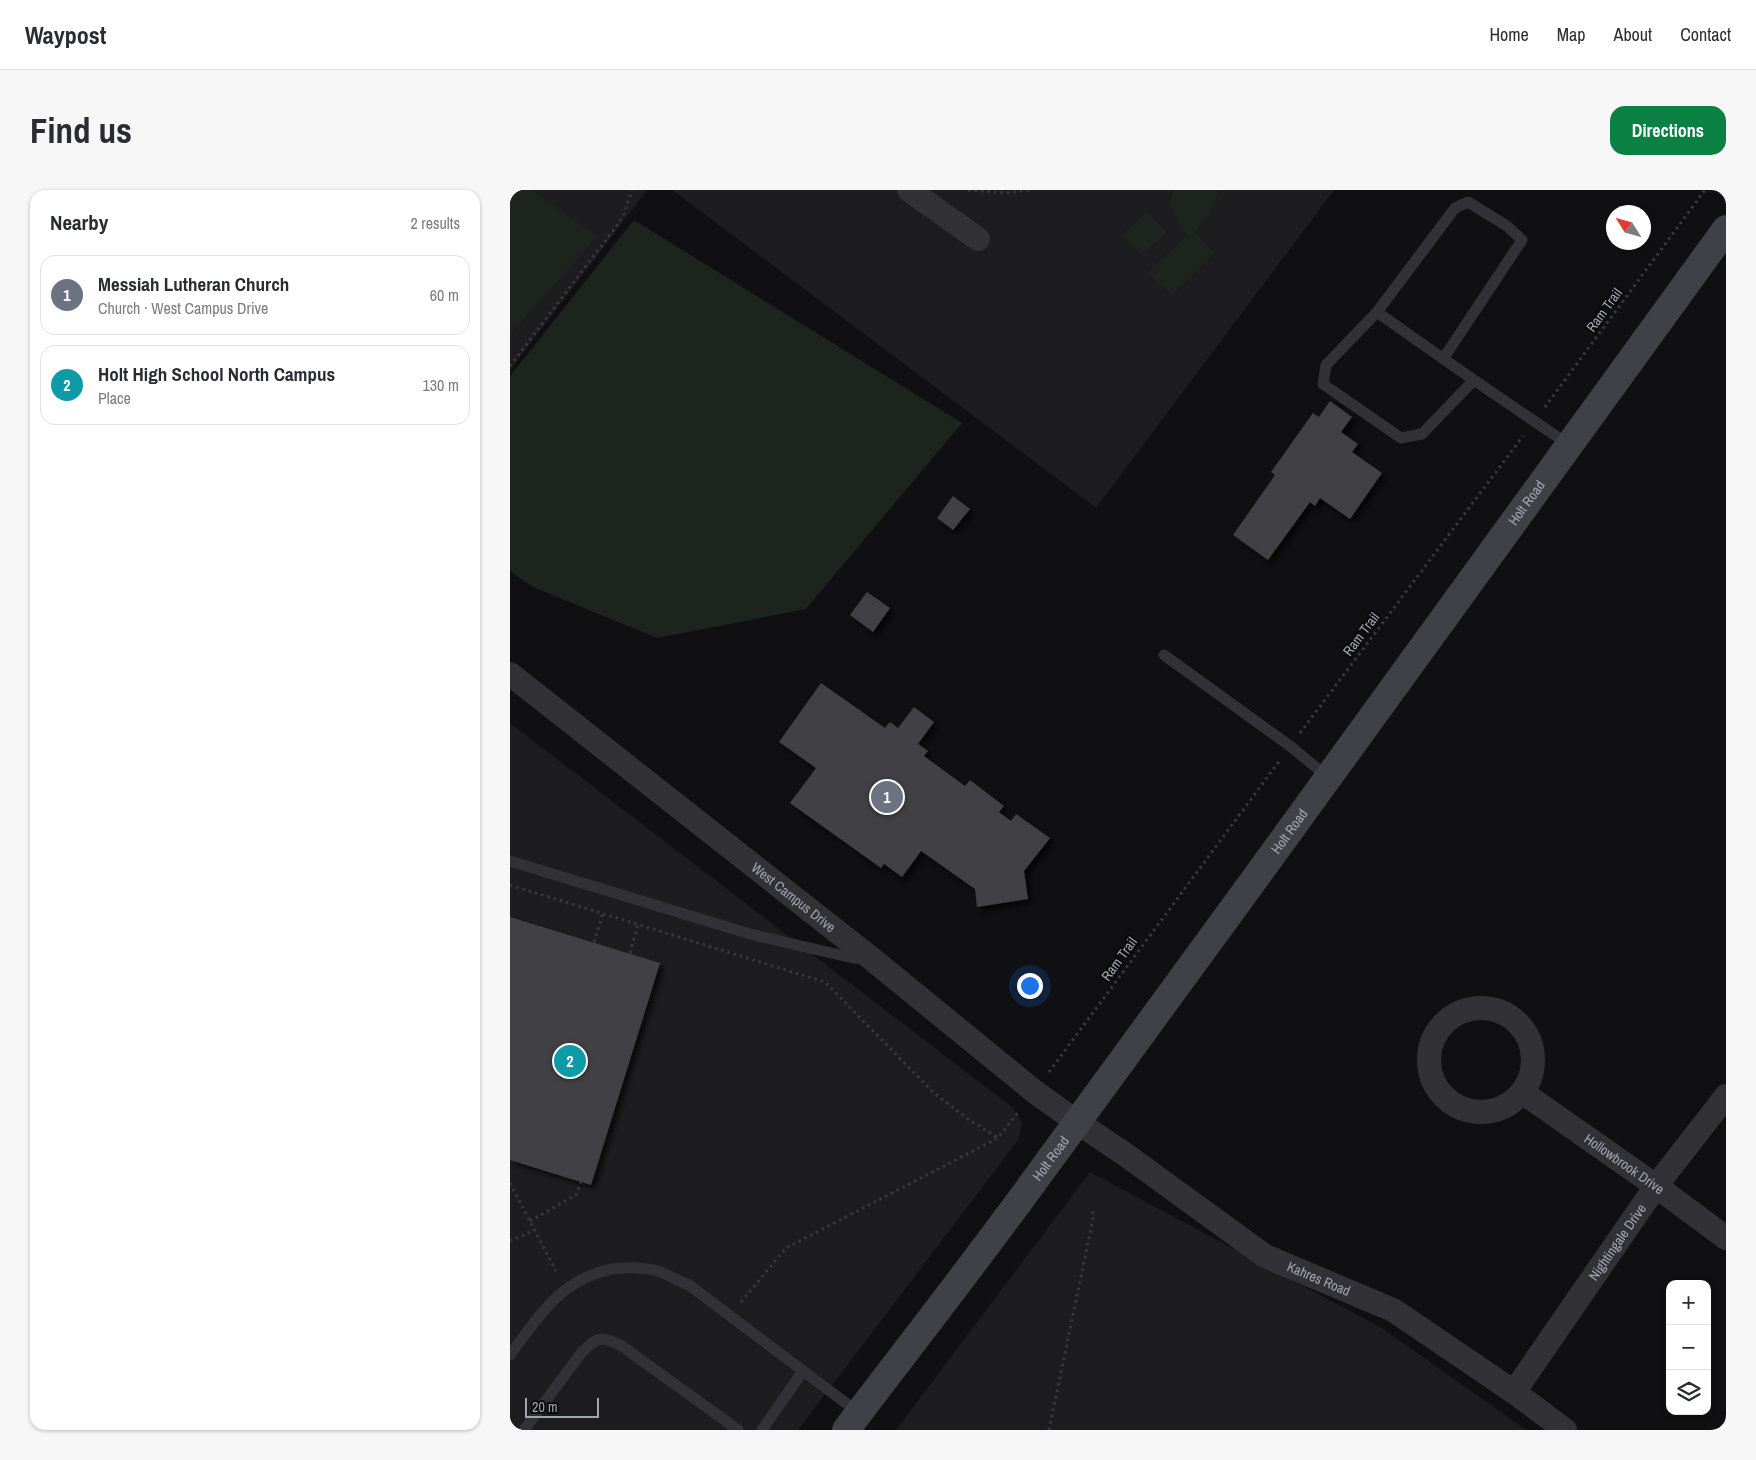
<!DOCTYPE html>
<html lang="en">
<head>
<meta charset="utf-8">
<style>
	:root { --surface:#fff; --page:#f7f7f7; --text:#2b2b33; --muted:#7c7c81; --line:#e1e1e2; --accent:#0b8043 }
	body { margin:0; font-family:"Archivo Narrow",sans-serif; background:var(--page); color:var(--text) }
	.controls { position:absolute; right:15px; bottom:15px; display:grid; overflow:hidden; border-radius:10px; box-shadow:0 1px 4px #0004 }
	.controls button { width:45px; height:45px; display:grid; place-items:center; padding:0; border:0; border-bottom:1px solid var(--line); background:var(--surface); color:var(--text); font:25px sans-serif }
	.compass { position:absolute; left:1096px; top:15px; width:45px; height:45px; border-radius:50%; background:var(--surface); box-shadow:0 1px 4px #0004; rotate:307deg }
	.scale { position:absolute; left:15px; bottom:12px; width:74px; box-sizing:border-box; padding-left:5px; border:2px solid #a3a6b1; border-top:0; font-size:14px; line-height:18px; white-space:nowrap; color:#a3a6b1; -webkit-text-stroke:4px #0b0b0d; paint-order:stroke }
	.you { position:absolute; left:519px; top:795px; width:18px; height:18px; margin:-12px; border:4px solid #fff; border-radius:50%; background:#1a73e8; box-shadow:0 0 0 8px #1a73e833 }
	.badge { display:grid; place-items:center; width:32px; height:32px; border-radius:50%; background:var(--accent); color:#fff; font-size:16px; font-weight:700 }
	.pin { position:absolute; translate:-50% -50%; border:2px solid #fff; box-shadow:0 1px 5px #0006 }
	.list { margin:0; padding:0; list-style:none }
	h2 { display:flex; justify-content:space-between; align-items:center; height:65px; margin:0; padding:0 20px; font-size:21px }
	h2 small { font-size:16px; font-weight:400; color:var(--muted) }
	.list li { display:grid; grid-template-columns:32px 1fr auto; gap:15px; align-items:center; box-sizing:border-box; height:80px; margin:0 10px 10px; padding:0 10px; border:1px solid var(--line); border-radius:15px }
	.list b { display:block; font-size:19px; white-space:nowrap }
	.list p { margin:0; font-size:16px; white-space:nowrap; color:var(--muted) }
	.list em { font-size:16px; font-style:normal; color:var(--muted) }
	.icon { flex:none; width:28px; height:28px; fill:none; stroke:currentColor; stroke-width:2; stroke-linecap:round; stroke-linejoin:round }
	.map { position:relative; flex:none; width:1216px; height:1240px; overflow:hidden; border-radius:15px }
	header { display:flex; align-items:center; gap:30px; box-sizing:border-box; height:70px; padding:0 25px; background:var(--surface); border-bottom:1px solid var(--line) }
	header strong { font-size:24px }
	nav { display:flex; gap:28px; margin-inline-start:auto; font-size:18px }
	.intro { display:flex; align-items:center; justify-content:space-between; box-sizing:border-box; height:120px; padding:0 30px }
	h1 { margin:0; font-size:35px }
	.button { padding:12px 22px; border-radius:15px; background:var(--accent); color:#fff; font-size:18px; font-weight:700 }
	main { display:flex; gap:30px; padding:0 30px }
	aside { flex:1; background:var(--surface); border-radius:15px; box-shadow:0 1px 4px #0004 }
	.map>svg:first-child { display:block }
	.built { fill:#1d1c1e }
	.green { fill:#1d241e }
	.building { fill:#404045; filter:url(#shadow) }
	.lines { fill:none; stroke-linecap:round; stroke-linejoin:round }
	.path { stroke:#38393d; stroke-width:3; stroke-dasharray:2.5 4; stroke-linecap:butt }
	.lane { stroke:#323236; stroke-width:11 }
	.street { stroke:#323236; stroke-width:24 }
	.secondary { stroke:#404146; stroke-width:28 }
	.labels { text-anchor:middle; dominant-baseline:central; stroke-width:4.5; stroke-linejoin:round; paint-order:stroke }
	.street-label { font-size:14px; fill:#a3a6b1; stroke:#0b0b0d }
</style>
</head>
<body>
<header>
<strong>Waypost</strong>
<nav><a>Home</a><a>Map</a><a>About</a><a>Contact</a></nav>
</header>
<div class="intro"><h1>Find us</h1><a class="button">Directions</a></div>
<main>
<aside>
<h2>Nearby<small>2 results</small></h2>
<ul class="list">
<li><span class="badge" style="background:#6b7280">1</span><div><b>Messiah Lutheran Church</b><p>Church · West Campus Drive</p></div><em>60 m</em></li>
<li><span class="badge" style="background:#0f9aa8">2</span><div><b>Holt High School North Campus</b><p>Place</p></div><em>130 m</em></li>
</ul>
</aside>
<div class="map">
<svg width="1216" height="1240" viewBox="0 0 1216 1240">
	<defs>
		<filter id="shadow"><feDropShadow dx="4.5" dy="4.5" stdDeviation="2.5" flood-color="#0009"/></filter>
	</defs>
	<rect width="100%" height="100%" fill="#101012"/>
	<g class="built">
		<polygon points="0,0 137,0 0,180"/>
		<polygon points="162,0 824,0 586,318"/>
		<polygon points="0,533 502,917 512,932 509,949 288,1240 0,1240"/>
		<polygon points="580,982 872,1138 1016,1240 386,1240"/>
	</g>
	<g class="green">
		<polygon points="0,0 23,0 87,47 0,144"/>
		<polygon points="664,0 710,0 699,25 685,42 705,63 662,105 637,83 677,45 672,39 659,13"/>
		<polygon points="636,22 658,42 631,65 612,45"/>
		<polygon points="124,30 452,233 296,419 147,448 23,397 0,381 0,186"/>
	</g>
	<g class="building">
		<polygon points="820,211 842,227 831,242 848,254 842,262 872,283 840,329 810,308 805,316 800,312 758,370 723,345 765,285 761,282 803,223 809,227"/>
		<polygon points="443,306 460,319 443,340 427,328"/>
		<polygon points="357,402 380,418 363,442 340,425"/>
		<polygon points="311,493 375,538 380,532 388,538 404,517 424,532 408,554 418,561 414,566 455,596 460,590 494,616 489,622 501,631 506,624 540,648 514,681 518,709 467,717 465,699 411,661 392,687 374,674 371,678 280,613 306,578 269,552"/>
		<polygon points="0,727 150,773 81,995 0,970"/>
	</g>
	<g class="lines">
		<g class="path">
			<polyline points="458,0 496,3 519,0"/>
			<polyline points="0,176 108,34 114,24 122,0"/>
			<polyline points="1035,217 1195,0"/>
			<polyline points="790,543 1013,246"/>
			<polyline points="0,695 315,792 424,903 458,929 488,948"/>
			<polyline points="84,752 93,723"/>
			<polyline points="120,763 128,734"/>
			<polyline points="539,882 770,570"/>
			<polyline points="0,993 46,1081"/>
			<polyline points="20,1031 66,1005 71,992"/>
			<polyline points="0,1051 24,1040"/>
			<polyline points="231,1112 276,1058 488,948 509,921"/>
			<polyline points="539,1240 584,1024 579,1019"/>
		</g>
		<g class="lane">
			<polyline points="867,122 816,175 813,194 891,248 912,244 964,190"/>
			<path d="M933,169L1012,50L997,36L958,12L945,18L867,122C930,167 994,211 1058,254"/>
			<polyline points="654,465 780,556 819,588"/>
			<polyline points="0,671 240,744 343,768 355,769"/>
			<path d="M0,1165C29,1126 51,1089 102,1079C117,1077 133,1077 148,1081C158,1085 169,1091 179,1095L349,1223"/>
			<path d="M14,1240L72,1162C88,1146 92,1146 112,1156L228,1240"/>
			<polyline points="252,1240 293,1181"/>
		</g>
		<g class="street">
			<polyline points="399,0 468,49"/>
			<path id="s1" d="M0,484L362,769L525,902L567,932L616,965L755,1066L883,1120L1004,1202L1055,1240"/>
			<circle cx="971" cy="870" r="52"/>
			<path id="s2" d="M1012,902L1146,996L1216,1048"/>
			<path id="s3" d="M1004,1202L1146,996L1216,906"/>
		</g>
		<path class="secondary" id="s4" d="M336,1240C401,1154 467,1070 530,983C761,670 986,352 1216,39"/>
	</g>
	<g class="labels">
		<g class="street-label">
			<text transform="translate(1094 120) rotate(-54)">Ram Trail</text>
			<text stroke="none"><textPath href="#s4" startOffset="1150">Holt Road</textPath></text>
			<text transform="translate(851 444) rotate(-53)">Ram Trail</text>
			<text stroke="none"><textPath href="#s4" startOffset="745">Holt Road</textPath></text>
			<text stroke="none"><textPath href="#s1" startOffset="361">West Campus Drive</textPath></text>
			<text transform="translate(609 769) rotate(-54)">Ram Trail</text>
			<text stroke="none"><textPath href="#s4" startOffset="340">Holt Road</textPath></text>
			<text stroke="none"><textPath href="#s2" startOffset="125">Hollowbrook Drive</textPath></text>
			<text stroke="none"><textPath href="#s3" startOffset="182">Nightingale Drive</textPath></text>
			<text stroke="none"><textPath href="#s1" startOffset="1012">Kahres Road</textPath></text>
		</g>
	</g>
</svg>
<div class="controls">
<button>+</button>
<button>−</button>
<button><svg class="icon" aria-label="layers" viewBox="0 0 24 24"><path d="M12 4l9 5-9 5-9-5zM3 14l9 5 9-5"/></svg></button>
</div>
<svg class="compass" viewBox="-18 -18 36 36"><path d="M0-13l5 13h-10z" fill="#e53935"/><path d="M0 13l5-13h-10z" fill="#7c7c81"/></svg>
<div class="scale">20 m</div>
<div class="you"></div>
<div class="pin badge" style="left:377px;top:607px;background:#6b7280">1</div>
<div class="pin badge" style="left:60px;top:871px;background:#0f9aa8">2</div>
</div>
</main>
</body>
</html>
